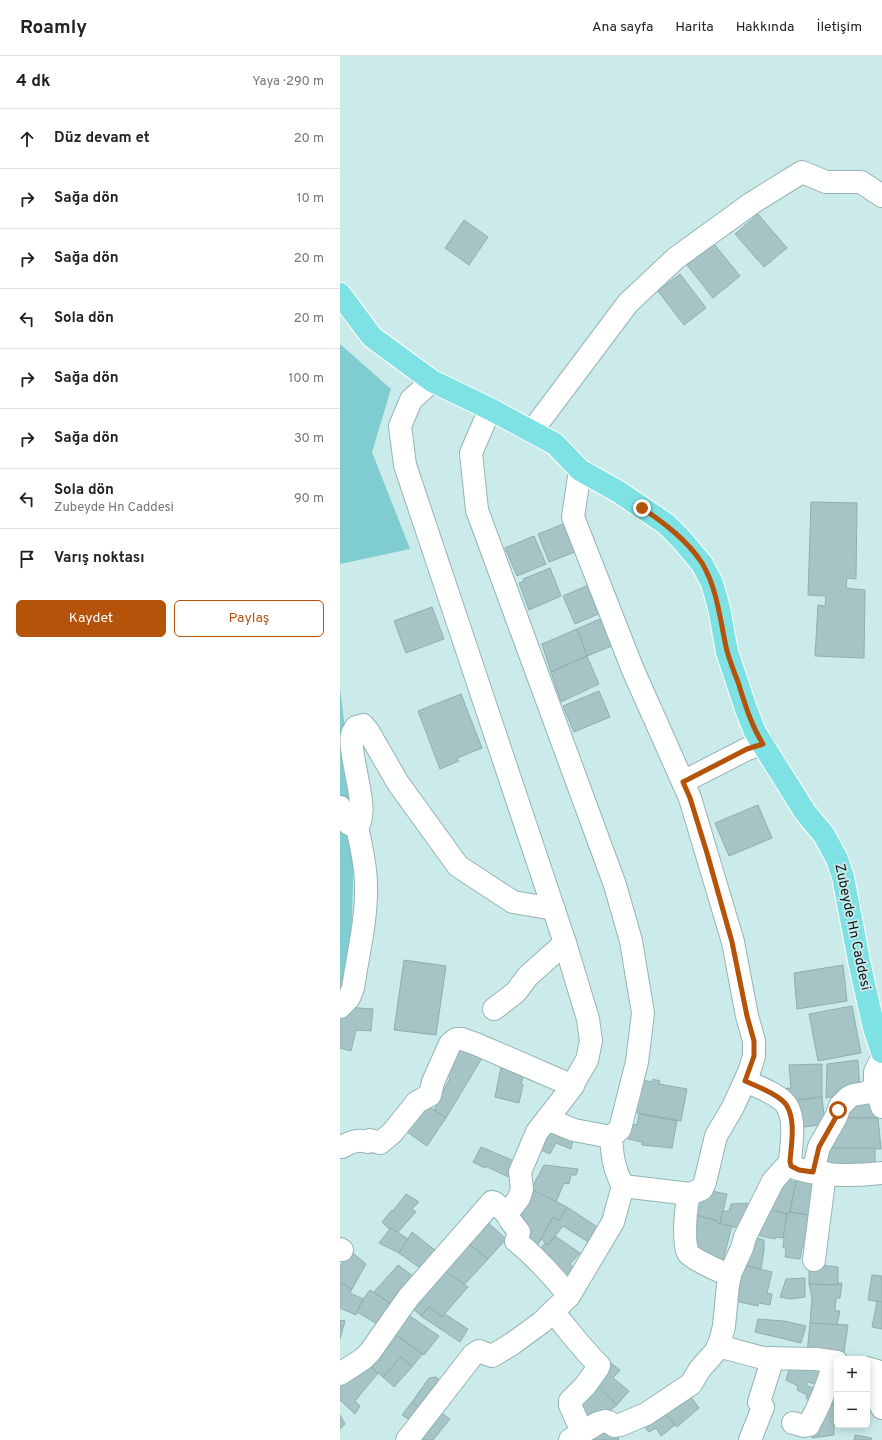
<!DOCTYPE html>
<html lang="tr">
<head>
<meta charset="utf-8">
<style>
	:root { --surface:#fff; --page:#f2f2f2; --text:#222; --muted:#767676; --line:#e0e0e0; --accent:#b45309 }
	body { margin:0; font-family:Overpass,sans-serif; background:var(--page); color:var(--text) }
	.controls { position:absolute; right:12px; bottom:12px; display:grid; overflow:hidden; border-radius:6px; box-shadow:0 2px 10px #0003 }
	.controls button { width:36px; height:36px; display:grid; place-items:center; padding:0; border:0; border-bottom:1px solid var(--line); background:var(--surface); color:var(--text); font:20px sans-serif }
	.stop { position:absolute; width:12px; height:12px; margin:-9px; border:3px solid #b45309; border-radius:50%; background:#fff }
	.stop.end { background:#b45309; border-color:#fff; box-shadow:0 1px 4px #0008 }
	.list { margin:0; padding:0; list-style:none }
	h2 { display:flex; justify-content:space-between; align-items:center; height:52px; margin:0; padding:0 16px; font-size:17px }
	h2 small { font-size:13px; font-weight:400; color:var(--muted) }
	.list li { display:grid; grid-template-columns:26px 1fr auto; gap:12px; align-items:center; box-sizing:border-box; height:60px; padding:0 16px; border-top:1px solid var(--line) }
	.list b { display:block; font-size:15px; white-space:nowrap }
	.list p { margin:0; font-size:13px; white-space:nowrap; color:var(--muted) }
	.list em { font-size:13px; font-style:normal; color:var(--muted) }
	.actions { display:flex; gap:8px; padding:12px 16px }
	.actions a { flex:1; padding:9px 0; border:1px solid var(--accent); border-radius:6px; text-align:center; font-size:14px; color:var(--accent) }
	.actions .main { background:var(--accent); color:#fff }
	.icon { flex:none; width:22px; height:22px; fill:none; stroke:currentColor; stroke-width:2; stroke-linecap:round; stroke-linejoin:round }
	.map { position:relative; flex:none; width:542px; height:1384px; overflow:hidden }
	header { display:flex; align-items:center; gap:24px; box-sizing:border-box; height:56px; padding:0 20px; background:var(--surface); border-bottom:1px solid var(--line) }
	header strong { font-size:19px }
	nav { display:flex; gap:22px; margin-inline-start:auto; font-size:14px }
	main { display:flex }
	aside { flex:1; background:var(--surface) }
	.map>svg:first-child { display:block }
	.green { fill:#7fcdd0 }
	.building { fill:#a6c4c5; stroke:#90aeaf }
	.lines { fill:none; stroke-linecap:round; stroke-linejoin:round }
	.minor-casing { stroke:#95b3b4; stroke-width:24 }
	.major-casing { stroke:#fff; stroke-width:24 }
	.minor { stroke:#fff; stroke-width:22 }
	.major { stroke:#7ee2e5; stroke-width:22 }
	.route { stroke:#b45309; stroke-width:5 }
	.labels { text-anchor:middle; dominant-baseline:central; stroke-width:3.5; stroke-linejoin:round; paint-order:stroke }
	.street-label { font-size:14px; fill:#091414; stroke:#cbebeb }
</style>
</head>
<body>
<header>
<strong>Roamly</strong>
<nav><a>Ana sayfa</a><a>Harita</a><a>Hakkında</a><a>İletişim</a></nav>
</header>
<main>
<aside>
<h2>4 dk<small>Yaya · 290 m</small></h2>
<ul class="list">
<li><svg class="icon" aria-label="ahead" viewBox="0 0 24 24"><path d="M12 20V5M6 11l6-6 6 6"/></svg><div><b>Düz devam et</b></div><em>20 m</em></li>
<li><svg class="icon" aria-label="right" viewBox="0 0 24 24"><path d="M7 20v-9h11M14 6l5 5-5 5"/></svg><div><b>Sağa dön</b></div><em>10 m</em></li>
<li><svg class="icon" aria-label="right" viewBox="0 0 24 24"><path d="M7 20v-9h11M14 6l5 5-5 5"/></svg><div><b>Sağa dön</b></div><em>20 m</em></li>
<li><svg class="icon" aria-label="left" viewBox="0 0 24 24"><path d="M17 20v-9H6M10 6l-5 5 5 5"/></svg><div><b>Sola dön</b></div><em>20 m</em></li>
<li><svg class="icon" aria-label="right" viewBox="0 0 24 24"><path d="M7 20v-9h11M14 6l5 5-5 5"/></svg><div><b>Sağa dön</b></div><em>100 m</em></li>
<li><svg class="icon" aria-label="right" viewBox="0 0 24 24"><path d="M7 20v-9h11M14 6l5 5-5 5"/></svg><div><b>Sağa dön</b></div><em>30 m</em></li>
<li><svg class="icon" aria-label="left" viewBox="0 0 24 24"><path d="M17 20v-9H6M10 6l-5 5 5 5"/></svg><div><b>Sola dön</b><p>Zubeyde Hn Caddesi</p></div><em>90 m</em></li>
<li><svg class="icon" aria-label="arrive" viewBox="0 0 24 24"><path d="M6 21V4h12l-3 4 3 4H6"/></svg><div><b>Varış noktası</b></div></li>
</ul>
<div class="actions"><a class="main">Kaydet</a><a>Paylaş</a></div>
</aside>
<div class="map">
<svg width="542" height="1384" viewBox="0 0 542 1384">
	<rect width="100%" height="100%" fill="#cbebeb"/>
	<g class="green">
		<polygon points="0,288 51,333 32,396 70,493 0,508"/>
		<polygon points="0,632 8,697 14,797 10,923 0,922"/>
	</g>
	<g class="building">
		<polygon points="418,158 447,192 424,211 395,178"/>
		<polygon points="124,164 148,181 129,209 105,192"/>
		<polygon points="374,188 400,220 373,242 347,209"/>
		<polygon points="340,218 366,252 344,269 318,235"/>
		<polygon points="471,446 517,447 516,523 507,522 506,532 525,534 524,602 475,600 478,549 485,550 486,540 468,539"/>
		<polygon points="228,466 240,494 209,506 198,478"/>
		<polygon points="194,480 206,508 177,520 165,492"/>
		<polygon points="210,512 221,540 189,554 179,527 184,525 183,523"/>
		<polygon points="253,527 265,555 235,568 223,540"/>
		<polygon points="92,551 104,583 66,597 54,565"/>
		<polygon points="267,560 279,587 247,600 237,573"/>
		<polygon points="237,573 247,600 211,616 202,588"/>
		<polygon points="247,600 259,628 221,646 211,616"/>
		<polygon points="259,635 270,661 234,676 223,650"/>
		<polygon points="121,638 142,692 117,702 119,705 100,713 78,655"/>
		<polygon points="418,749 432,782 389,800 375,767"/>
		<polygon points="64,904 106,910 96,979 54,974"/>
		<polygon points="503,909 507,945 457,953 454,917"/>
		<polygon points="0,922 3,922 0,943"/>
		<polygon points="512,950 521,997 478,1005 469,958"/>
		<polygon points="5,951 33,953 31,975 16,974 11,995 0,992 0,959"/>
		<polygon points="120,988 142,1002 106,1062 94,1054 110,1022 104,1015"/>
		<polygon points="518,1004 520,1035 486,1042 487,1008"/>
		<polygon points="482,1008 482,1041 450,1045 440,1033 451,1032 449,1009"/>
		<polygon points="161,1011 184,1018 181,1028 183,1029 179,1047 155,1041"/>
		<polygon points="313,1023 320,1025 319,1028 347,1033 341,1065 293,1056 301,1024 313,1026"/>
		<polygon points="515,1040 536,1040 538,1062 498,1062"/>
		<polygon points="482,1041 485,1068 458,1072 450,1045"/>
		<polygon points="88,1050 106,1062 87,1090 60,1071"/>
		<polygon points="299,1058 337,1065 332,1092 302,1089 302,1086 288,1083 289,1068 297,1069"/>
		<polygon points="498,1062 538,1062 541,1093 483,1092"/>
		<polygon points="205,1068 234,1078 231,1093 216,1087 210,1098 194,1091"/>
		<polygon points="141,1091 179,1107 173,1123 145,1110 145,1112 133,1106"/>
		<polygon points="483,1092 535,1092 535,1113 480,1111"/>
		<polygon points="204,1109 238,1113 236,1119 231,1119 229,1128 224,1127 216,1146 191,1133"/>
		<polygon points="457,1119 480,1122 475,1160 450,1156"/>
		<polygon points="439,1122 456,1126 449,1158 428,1154"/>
		<polygon points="191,1133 227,1151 218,1165 213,1161 194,1196 174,1164"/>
		<polygon points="366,1134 387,1138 380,1168 377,1167 377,1165 353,1158 358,1143 364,1145"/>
		<polygon points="66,1138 79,1146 72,1153 76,1156 58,1176 51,1172 49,1173 42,1166 52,1154 53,1155"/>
		<polygon points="407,1147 406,1174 380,1168 383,1155 389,1155 391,1148"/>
		<polygon points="227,1151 262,1174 253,1189 223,1170 208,1189 201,1183 213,1161 218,1165"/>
		<polygon points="426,1153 447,1158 443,1182 436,1181 435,1183 412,1178"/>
		<polygon points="450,1156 475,1160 471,1192 462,1191 460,1203 445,1201 446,1192 443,1192 444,1182 443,1182 447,1158 449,1158"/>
		<polygon points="353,1158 377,1165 377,1167 392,1170 382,1208 356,1191"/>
		<polygon points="143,1162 166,1183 148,1203 124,1184"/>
		<polygon points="51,1172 68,1183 59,1197 39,1187"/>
		<polygon points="72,1176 101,1199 87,1217 59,1197"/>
		<polygon points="215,1180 240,1197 230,1208 237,1214 226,1228 197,1197 205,1187 208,1189"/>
		<polygon points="410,1180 424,1184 424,1194 421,1213 397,1208"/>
		<polygon points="124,1184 148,1203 124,1229 102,1213"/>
		<polygon points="9,1194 26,1208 12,1233 0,1227 0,1211"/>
		<polygon points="397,1208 432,1216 427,1237 432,1238 430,1249 419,1247 418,1250 390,1244"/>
		<polygon points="58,1209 77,1223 57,1252 34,1236"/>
		<polygon points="479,1209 498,1211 498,1229 469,1228 469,1213"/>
		<polygon points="102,1213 128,1231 102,1261 89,1251 81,1260 68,1248"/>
		<polygon points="532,1219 542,1220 542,1246 528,1244"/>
		<polygon points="465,1222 465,1241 450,1243 440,1241 446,1223"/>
		<polygon points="0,1227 12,1233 10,1237 23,1243 16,1259 0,1252"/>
		<polygon points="498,1227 502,1227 500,1242 496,1242 495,1255 500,1255 497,1269 470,1267 472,1242 469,1228 498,1229"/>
		<polygon points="30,1234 57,1252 42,1271 17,1256 23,1243"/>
		<polygon points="537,1245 542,1246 542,1273 532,1271"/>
		<polygon points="89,1251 102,1261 105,1258 128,1273 120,1286 81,1260"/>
		<polygon points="64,1256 99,1280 84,1299 51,1275"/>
		<polygon points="418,1263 444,1265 466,1270 461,1287 415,1276"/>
		<polygon points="0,1264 5,1265 0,1283"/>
		<polygon points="470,1267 508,1269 503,1303 467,1298"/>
		<polygon points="51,1275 82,1298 72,1311 61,1301 43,1321 25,1306"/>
		<polygon points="61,1301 72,1311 54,1331 43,1321"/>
		<polygon points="267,1304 280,1314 273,1322 289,1335 277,1349 252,1324"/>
		<polygon points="24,1305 38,1317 15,1345 20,1350 15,1358 0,1344 0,1326"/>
		<polygon points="451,1307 488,1315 483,1331 468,1326 466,1329 480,1335 474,1348 466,1342 467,1339 457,1334 458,1330 446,1324"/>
		<polygon points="497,1312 497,1350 483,1345"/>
		<polygon points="96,1321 104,1328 85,1356 72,1346 89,1322"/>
		<polygon points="254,1326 277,1349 248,1370 232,1347"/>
		<polygon points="347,1336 359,1352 337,1371 322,1353"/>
		<polygon points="483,1345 497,1350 497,1366 494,1369 494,1379 472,1382 471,1376"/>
		<polygon points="72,1346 85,1356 75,1367 62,1359"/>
		<polygon points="96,1353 110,1363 106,1368 93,1384 71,1384"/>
		<polygon points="322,1353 335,1369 321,1380 316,1372 309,1376 299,1365"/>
		<polygon points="0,1359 5,1368 0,1373"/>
		<polygon points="265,1370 277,1379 279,1384 243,1384"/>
		<polygon points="515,1379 532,1382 531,1384 514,1384"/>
	</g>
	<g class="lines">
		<defs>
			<g id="minor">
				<polyline points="192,375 288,247 336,202 412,147 462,116 486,126 521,126 542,140"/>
				<path d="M240,414L233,461L293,614L350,742L393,886L407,960L414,985V1000L409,1016L393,1051L376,1080L365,1126L362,1133L350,1138C345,1149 343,1186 348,1197C352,1203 382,1216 390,1220"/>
				<polyline points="343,726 407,693 423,688"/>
				<path d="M0,751L9,768L17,771C31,757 8,700 12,679C12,677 15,673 16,671L23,669L28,675L58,727L118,810L173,846L214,853"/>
				<path d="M0,951L9,942L13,932C18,898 27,863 26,829C26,809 21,790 17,771"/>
				<polyline points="154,953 176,936 188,920 225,887"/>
				<polyline points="542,1002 535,1016 535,1028 542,1051"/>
				<path d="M405,1025C416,1030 441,1039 447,1050C456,1066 451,1089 450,1106L451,1110C474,1121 517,1120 542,1117"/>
				<polyline points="207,1063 234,1074 271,1081"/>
				<path d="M0,1090L2,1091C10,1086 19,1083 28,1086L30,1084L40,1087L52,1077L77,1046L90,1039L93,1026L110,988L116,983H122L136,988L233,1030"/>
				<polyline points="473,1116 479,1091 496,1061 500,1050 509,1041 513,1039 525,1037 537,1032"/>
				<polyline points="283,1130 350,1138"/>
				<path d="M167,1158L170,1164L179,1176L176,1185C196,1201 213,1220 229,1240"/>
				<polyline points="0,1193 2,1194"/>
				<polyline points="474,1204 485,1117"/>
				<path d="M213,1256C228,1273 243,1294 259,1309L258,1312L245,1330L230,1345V1349L242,1376"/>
				<polyline points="378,1290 423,1302 476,1303 497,1306"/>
				<polyline points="527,1312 537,1315 539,1319 539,1345 542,1352"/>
				<polyline points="0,1318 23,1303 30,1296 68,1242 152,1146 155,1147 167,1158 179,1142 182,1133 180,1116 197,1076 229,1035 247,1004 251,985 248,963 225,887 65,409 60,370 71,344 92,325"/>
				<path d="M453,1367L464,1370L469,1369C471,1363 474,1360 476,1355C484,1339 489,1322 495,1306"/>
				<path d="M67,1384L133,1299L139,1295L152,1300L172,1288L202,1266L229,1240L273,1166L283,1130C274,1114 272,1099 271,1081L280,1073L297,1006L303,957L291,885L275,829L137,454L131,397L150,353"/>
				<polyline points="230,1384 258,1367 265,1365 269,1366 275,1370 280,1369 306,1358 351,1328 360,1313 376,1295 380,1286 384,1270 388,1229 390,1218 402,1192 405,1181 433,1125 450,1106"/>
				<polyline points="410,1384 423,1351 419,1346 433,1302"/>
			</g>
			<polyline id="major" points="0,238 32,281 92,325 150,353 215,388 240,414 279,436 326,468 341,483 362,508 372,527 379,552 387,596 406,653 415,676 465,756 484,779 497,803 503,821 520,910 534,972 542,996"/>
		</defs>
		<use href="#minor" class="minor-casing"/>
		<use href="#major" class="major-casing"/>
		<use href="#minor" class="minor"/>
		<use href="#major" class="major"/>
	</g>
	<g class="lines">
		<path class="route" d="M302,452C324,467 347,484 362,507C378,534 380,565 387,595C390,605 394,616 398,626C405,648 411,669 423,688L407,693L343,726L350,742L367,797L392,886L407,960L414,985V1000L405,1025C416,1030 441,1039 447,1050C456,1066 451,1089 450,1106L451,1110L459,1114L473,1116L479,1091L496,1061L498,1054"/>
	</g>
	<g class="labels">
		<g class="street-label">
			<text transform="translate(512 871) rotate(78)">Zubeyde Hn Caddesi</text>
		</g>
	</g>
</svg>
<div class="controls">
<button>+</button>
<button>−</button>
</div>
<div class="stop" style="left:498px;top:1054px"></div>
<div class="stop end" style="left:302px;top:452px"></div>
</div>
</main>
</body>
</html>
